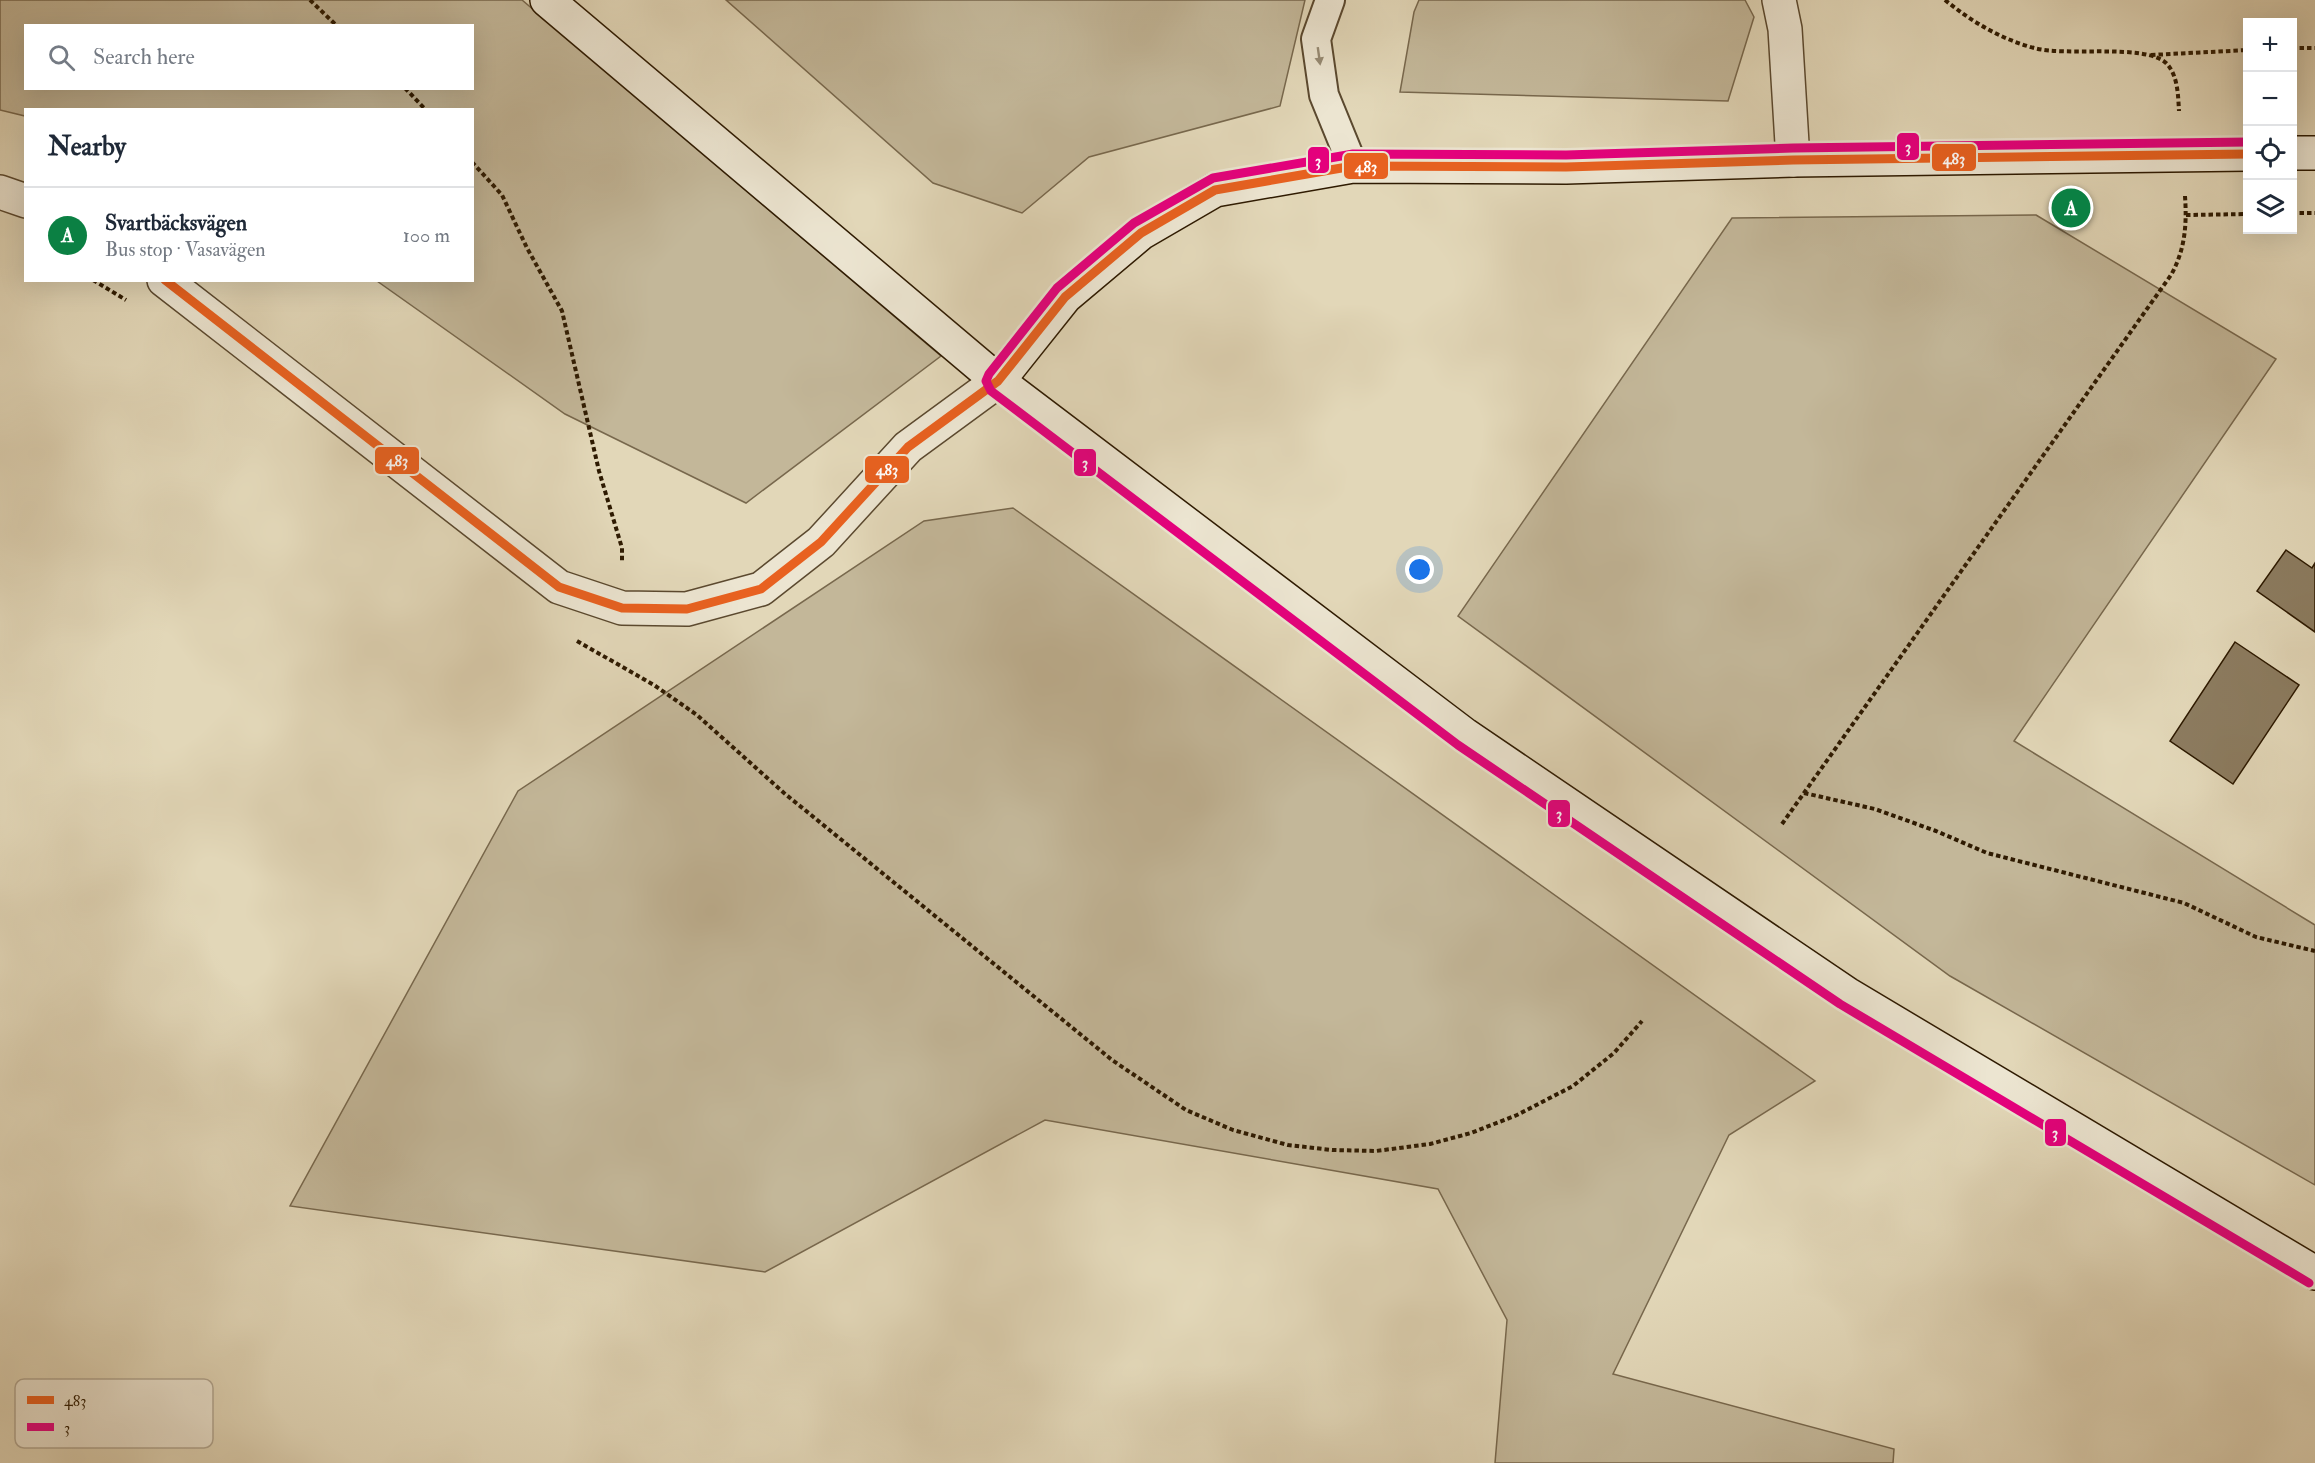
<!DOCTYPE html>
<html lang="en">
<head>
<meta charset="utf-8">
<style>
	:root { --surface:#fff; --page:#f2f2f3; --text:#1f2937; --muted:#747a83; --line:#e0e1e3; --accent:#0b8043 }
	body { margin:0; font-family:"IM FELL Double Pica",serif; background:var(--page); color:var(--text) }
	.controls { position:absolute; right:18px; top:18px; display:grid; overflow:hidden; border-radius:0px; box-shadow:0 6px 24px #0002 }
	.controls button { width:54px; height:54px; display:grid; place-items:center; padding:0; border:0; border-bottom:2px solid var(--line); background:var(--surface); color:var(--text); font:30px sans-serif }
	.you { position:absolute; left:1420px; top:570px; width:21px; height:21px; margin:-15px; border:4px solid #fff; border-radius:50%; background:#1a73e8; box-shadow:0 0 0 9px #1a73e833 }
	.badge { display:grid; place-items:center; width:39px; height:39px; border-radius:50%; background:var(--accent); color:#fff; font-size:20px; font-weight:700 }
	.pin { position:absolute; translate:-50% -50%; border:3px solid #fff; box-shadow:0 2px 6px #0006 }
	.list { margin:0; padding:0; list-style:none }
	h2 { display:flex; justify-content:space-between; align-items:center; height:78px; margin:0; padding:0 24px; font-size:26px }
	h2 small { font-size:20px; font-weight:400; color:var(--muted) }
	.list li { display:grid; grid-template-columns:39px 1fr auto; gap:18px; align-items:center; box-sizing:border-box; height:96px; padding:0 24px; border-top:2px solid var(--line) }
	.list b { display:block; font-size:22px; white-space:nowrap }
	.list p { margin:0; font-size:20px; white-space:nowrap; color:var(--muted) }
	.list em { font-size:20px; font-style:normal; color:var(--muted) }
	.icon { flex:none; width:33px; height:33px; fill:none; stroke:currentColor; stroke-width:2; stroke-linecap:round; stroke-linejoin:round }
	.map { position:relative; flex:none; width:2315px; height:1463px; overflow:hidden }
	.search { position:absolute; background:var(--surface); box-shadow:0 6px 24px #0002; left:24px; top:24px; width:450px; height:66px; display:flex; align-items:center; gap:15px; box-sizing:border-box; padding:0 21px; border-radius:0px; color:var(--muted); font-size:22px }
	.panel { position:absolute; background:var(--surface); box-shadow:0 6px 24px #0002; left:24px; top:108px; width:450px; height:174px; border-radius:0px }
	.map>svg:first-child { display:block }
	.green { fill:#c3b799; stroke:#78684d; stroke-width:1.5; fill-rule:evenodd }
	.building { fill:#8c7c60; stroke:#2e1a01; stroke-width:1.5 }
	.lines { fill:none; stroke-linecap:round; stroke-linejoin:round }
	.lane-casing { stroke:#5b492f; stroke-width:32 }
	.street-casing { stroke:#5b492f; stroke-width:36 }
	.secondary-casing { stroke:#2e1a01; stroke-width:36 }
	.path { stroke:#2e1a01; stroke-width:4; stroke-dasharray:4.5 3; stroke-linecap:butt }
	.lane { stroke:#ece5d1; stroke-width:28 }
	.street { stroke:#ece5d1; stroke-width:33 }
	.secondary { stroke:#ece5d1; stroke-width:33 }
	.bus-1-casing { stroke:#ece5d1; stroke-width:14 }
	.bus-2-casing { stroke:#ece5d1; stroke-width:14 }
	.bus-1 { stroke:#e86120; stroke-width:9 }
	.bus-2 { stroke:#e5007d; stroke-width:9 }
	.oneway { fill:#968a73 }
	.key { fill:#ece5d1; stroke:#b3a893; stroke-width:1.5 }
	.key-label { font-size:16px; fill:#2e1a01 }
	.line-badge { stroke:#ece5d1; stroke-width:2 }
	.badge-label { font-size:16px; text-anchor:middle; font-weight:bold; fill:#fff }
</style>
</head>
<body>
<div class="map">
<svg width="2315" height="1463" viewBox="0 0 2315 1463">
	<rect width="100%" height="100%" fill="#e2d7b8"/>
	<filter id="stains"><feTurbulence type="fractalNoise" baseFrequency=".00333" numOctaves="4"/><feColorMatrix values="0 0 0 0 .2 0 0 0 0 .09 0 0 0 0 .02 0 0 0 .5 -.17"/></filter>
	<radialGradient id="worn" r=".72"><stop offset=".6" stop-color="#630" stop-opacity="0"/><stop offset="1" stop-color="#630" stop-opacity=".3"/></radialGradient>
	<g class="green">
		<path d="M0,0H522L941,356L746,503L565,414L377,281L472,280V110H26L25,116L0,110ZM26,26H472V88H26Z"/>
		<polygon points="726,0 1305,0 1280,106 1089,157 1022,213 933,183"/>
		<polygon points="1419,0 1745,0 1754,17 1728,101 1400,92 1414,12"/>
		<polygon points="2036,215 2276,359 2014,741 2315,925 2315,1185 1950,976 1458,616 1732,218"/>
		<polygon points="1013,508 1815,1081 1729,1135 1613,1374 1894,1449 1893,1463 1495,1463 1507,1320 1438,1189 1045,1120 765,1272 290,1206 518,791 924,521"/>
	</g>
	<g class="building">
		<polygon points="2286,550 2312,568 2315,563 2315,632 2257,591"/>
		<polygon points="2235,642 2299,685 2233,784 2170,741"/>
	</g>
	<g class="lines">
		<defs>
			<polyline id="lane" points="1330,0 1316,39 1324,95 1353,166"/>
			<g id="street">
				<polyline points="1779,0 1785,29 1793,160"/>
				<polyline points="0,192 26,201"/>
				<polyline points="164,280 559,587 622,608 687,609 761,589 821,542 908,447 998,381"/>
			</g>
			<g id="secondary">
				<polyline points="547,0 998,381 1465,735 1847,994 2315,1273"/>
				<polyline points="2292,153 2315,153"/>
				<polyline points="998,381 1065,297 1141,233 1215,190 1353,166 1566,167 1793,160 2248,154"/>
			</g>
		</defs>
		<use href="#lane" class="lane-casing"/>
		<use href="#street" class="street-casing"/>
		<use href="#secondary" class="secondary-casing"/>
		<g class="path">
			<polyline points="310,0 337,26"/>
			<path d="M1945,0C1972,22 2001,39 2034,48C2066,57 2144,43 2166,63C2178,75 2178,95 2179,111"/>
			<polyline points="2292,48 2315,48"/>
			<polyline points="2151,55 2248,50"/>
			<polyline points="405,88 426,110"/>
			<polyline points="472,162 502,195 527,248 562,311 599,471 622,548 622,562"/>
			<polyline points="2292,213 2315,213"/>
			<polyline points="2186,215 2248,214"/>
			<polyline points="93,280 126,300"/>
			<polyline points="577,641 654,685 697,715 784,793 1112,1060 1186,1110 1233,1130 1288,1145 1332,1150 1376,1151 1430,1144 1471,1133 1517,1115 1573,1086 1614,1053 1642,1021"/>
			<polyline points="1804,793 1875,809 1936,831 1987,853 2184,903 2256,937 2315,951"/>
			<path d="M1782,824L2171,275C2185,250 2187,225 2185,196"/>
		</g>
		<use href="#lane" class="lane"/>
		<use href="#street" class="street"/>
		<use href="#secondary" class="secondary"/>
		<defs>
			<polyline id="bus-1" points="165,280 559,587 622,608 687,609 761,589 821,542 908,447 998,381 1065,297 1141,233 1215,190 1353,166 1566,167 1793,160 2248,154"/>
			<polyline id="bus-2" points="2248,142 1793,148 1566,155 1353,154 1213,178 1134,223 1057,288 989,374 986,381 991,391 1458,745 1840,1004 2309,1283"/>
		</defs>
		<use href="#bus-1" class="bus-1-casing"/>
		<use href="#bus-2" class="bus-2-casing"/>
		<use href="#bus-1" class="bus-1"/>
		<use href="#bus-2" class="bus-2"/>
	</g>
	<defs><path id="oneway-solid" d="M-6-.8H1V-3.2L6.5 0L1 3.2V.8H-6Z" transform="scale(1.5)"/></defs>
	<use class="oneway" href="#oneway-solid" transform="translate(1319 56) rotate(82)"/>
	<rect x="15" y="1379" width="198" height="69" rx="9" class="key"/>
	<rect x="27" y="1396" width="27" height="8" fill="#e86120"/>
	<rect x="27" y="1423" width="27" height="8" fill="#e5007d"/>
	<g class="key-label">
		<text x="64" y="1406">483</text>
		<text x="64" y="1433">3</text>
	</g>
	<g class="line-badge">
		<rect x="1896" y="132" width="24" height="29" rx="6" fill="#e5007d"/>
		<rect x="1931" y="143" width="46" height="29" rx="6" fill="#e86120"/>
		<rect x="1307" y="146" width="23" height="28" rx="6" fill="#e5007d"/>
		<rect x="1343" y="152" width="46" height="28" rx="6" fill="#e86120"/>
		<rect x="374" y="446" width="46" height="29" rx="6" fill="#e86120"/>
		<rect x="1073" y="448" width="24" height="29" rx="6" fill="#e5007d"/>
		<rect x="864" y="455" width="46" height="29" rx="6" fill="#e86120"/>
		<rect x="1547" y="799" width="24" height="29" rx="6" fill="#e5007d"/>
		<rect x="2044" y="1118" width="23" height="29" rx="6" fill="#e5007d"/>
	</g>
	<g class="badge-label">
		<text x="1908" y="152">3</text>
		<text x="1954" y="164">483</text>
		<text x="1318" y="166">3</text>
		<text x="1366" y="172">483</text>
		<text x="397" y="466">483</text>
		<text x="1085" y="468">3</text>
		<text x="887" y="475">483</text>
		<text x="1559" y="819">3</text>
		<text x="2055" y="1138">3</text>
	</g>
	<rect width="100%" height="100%" filter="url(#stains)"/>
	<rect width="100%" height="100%" fill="url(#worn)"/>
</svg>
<div class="controls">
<button>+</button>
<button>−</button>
<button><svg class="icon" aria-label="locate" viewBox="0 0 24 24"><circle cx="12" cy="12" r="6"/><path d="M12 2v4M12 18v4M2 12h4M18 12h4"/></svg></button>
<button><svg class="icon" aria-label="layers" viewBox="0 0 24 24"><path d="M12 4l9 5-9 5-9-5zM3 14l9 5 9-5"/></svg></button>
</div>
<div class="you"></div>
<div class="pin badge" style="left:2071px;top:208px">A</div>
<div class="search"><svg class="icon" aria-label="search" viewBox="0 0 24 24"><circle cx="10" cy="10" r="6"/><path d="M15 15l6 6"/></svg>Search here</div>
<section class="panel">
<h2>Nearby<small></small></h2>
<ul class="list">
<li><span class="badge">A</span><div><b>Svartbäcksvägen</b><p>Bus stop · Vasavägen</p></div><em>100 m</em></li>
</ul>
</section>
</div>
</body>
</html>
